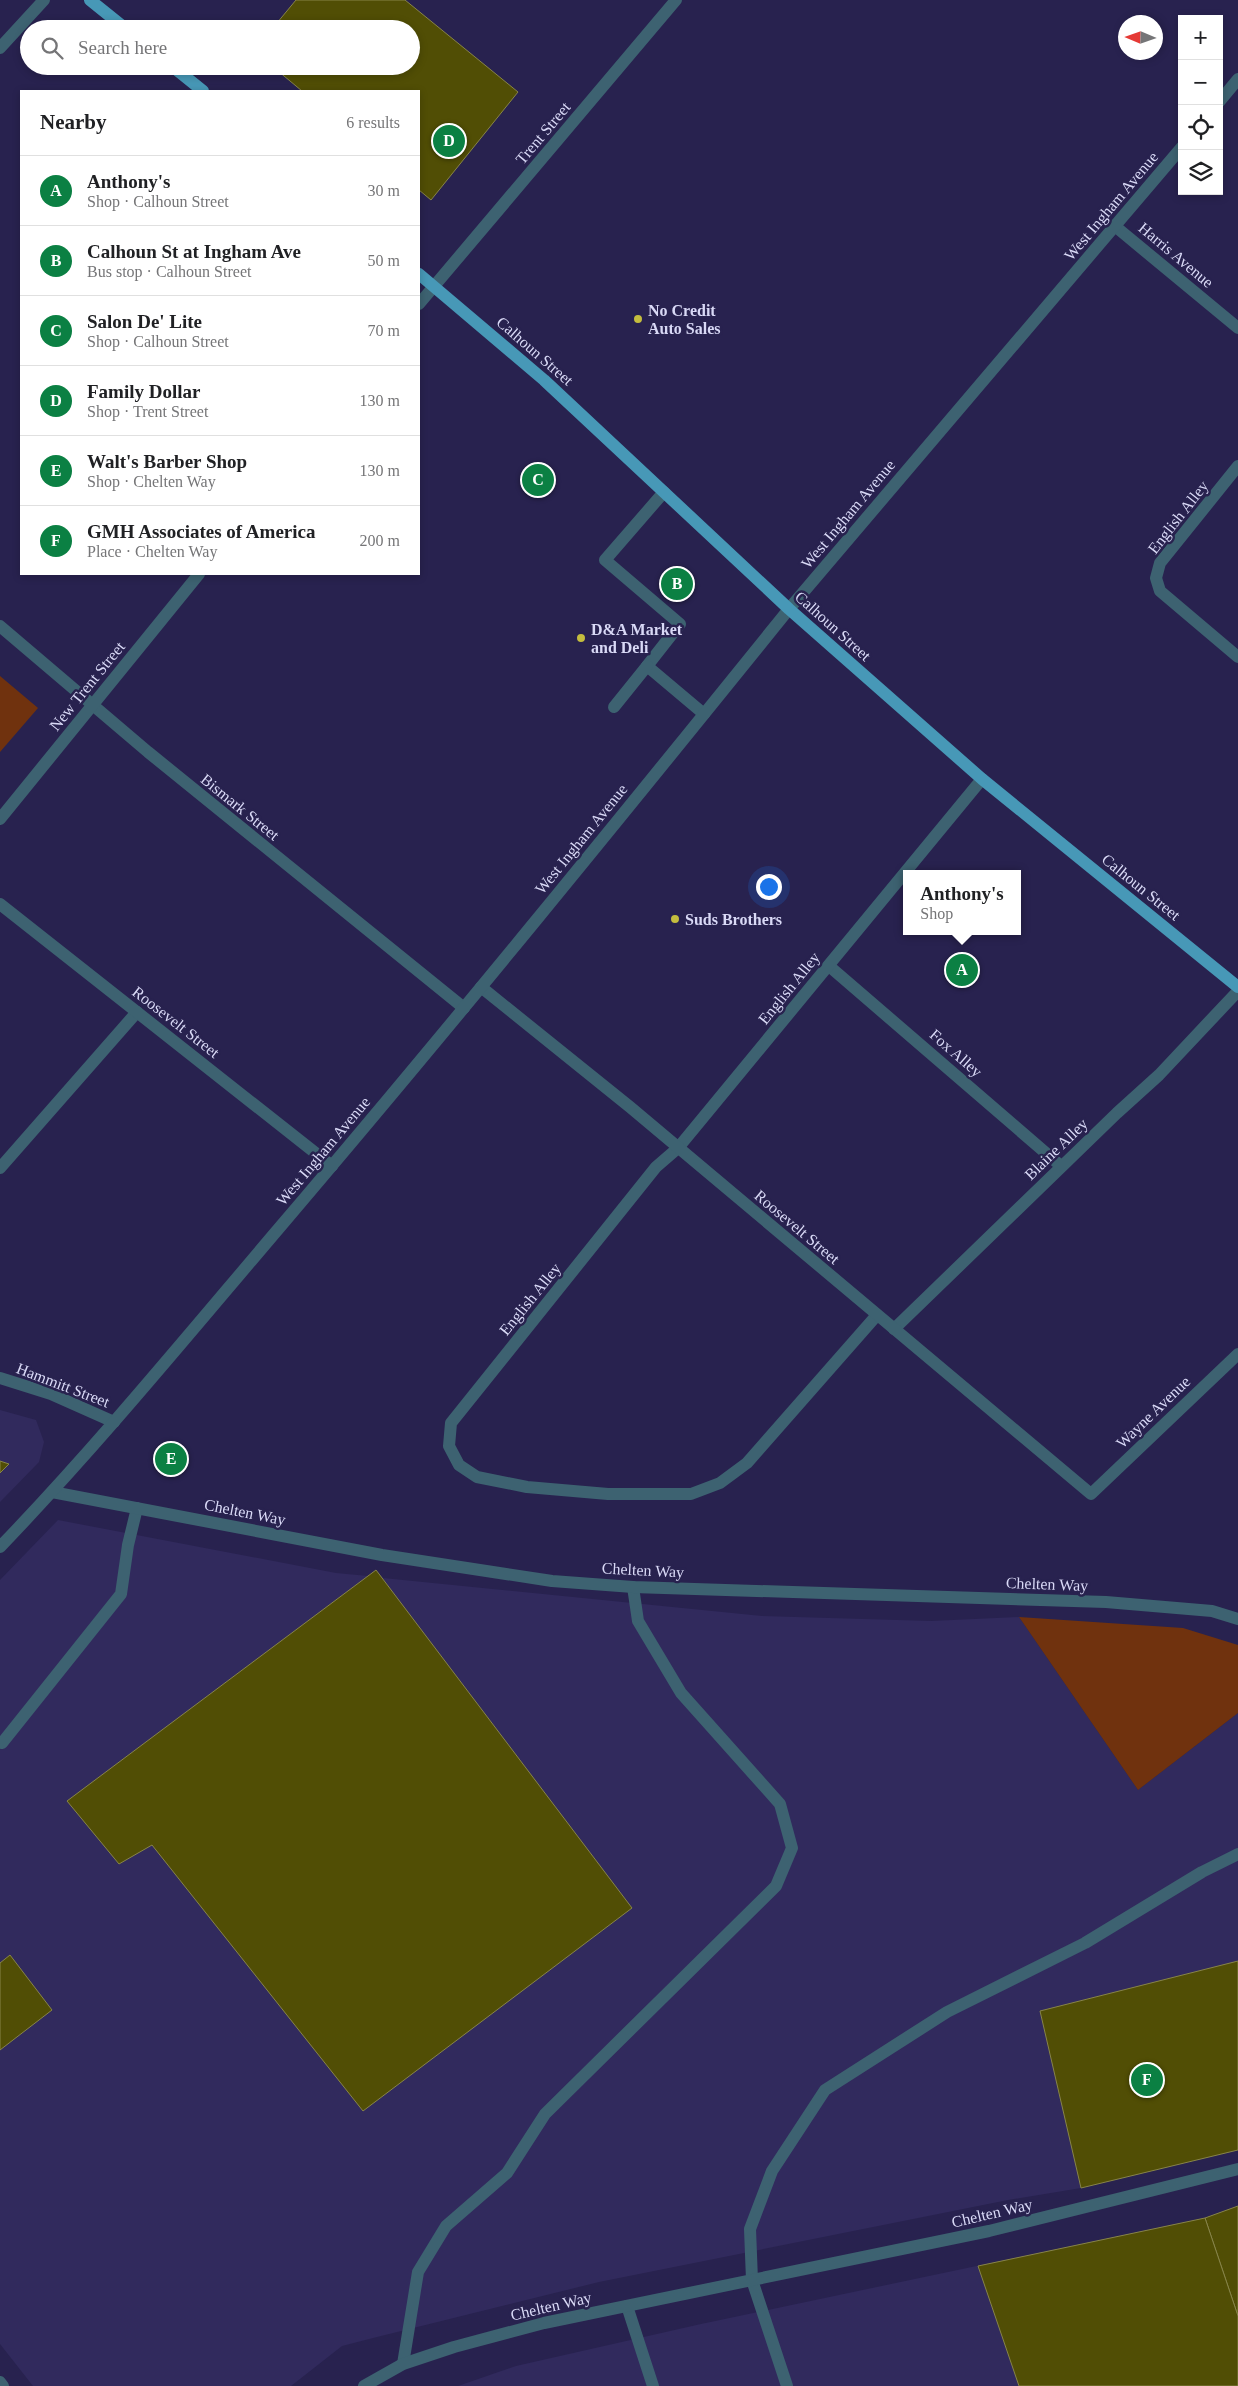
<!DOCTYPE html>
<html lang="en">
<head>
<meta charset="utf-8">
<style>
	:root { --surface:#fff; --page:#f2f2f2; --text:#202124; --muted:#757577; --line:#e0e0e0; --accent:#0b8043 }
	body { margin:0; font-family:Georgia,serif; background:var(--page); color:var(--text) }
	.controls { position:absolute; right:15px; top:15px; display:grid; overflow:hidden; border-radius:0px; box-shadow:0 2px 8px #0003 }
	.controls button { width:45px; height:45px; display:grid; place-items:center; padding:0; border:0; border-bottom:1px solid var(--line); background:var(--surface); color:var(--text); font:25px sans-serif }
	.compass { position:absolute; left:1118px; top:15px; width:45px; height:45px; border-radius:50%; background:var(--surface); box-shadow:0 2px 8px #0003; rotate:272deg }
	.you { position:absolute; left:768px; top:886px; width:18px; height:18px; margin:-12px; border:4px solid #fff; border-radius:50%; background:#1a73e8; box-shadow:0 0 0 8px #1a73e833 }
	.badge { display:grid; place-items:center; width:32px; height:32px; border-radius:50%; background:var(--accent); color:#fff; font-size:16px; font-weight:700 }
	.pin { position:absolute; translate:-50% -50%; border:2px solid #fff; box-shadow:0 1px 5px #0006 }
	.popup { position:absolute; left:903px; top:870px; width:118px; height:65px; box-sizing:border-box; display:grid; place-content:center; border-radius:0px; background:var(--surface); filter:drop-shadow(0 1px 4px #0005); font-size:16px; white-space:nowrap; color:var(--muted) }
	.popup b { font-size:19px; color:var(--text) }
	.popup::after { content:''; position:absolute; left:50%; top:100%; margin-left:-10px; border:10px solid transparent; border-top-color:var(--surface) }
	.list { margin:0; padding:0; list-style:none }
	h2 { display:flex; justify-content:space-between; align-items:center; height:65px; margin:0; padding:0 20px; font-size:21px }
	h2 small { font-size:16px; font-weight:400; color:var(--muted) }
	.list li { display:grid; grid-template-columns:32px 1fr auto; gap:15px; align-items:center; box-sizing:border-box; height:70px; padding:0 20px; border-top:1px solid var(--line) }
	.list b { display:block; font-size:19px; white-space:nowrap }
	.list p { margin:0; font-size:16px; white-space:nowrap; color:var(--muted) }
	.list em { font-size:16px; font-style:normal; color:var(--muted) }
	.icon { flex:none; width:28px; height:28px; fill:none; stroke:currentColor; stroke-width:2; stroke-linecap:round; stroke-linejoin:round }
	.map { position:relative; flex:none; width:1238px; height:2386px; overflow:hidden }
	.search { position:absolute; background:var(--surface); box-shadow:0 2px 8px #0003; left:20px; top:20px; width:400px; height:55px; display:flex; align-items:center; gap:12px; box-sizing:border-box; padding:0 18px; border-radius:28px; color:var(--muted); font-size:19px }
	.panel { position:absolute; background:var(--surface); box-shadow:0 2px 8px #0003; left:20px; top:90px; width:400px; height:485px; border-radius:0px }
	.map>svg:first-child { display:block }
	.built { fill:#312a5d }
	.green { fill:#70320e }
	.building { fill:#514e05; stroke:#878449 }
	.lines { fill:none; stroke-linecap:round; stroke-linejoin:round }
	.service { stroke:#3d6271; stroke-width:12 }
	.minor { stroke:#3d6271; stroke-width:12 }
	.tertiary { stroke:#3d6271; stroke-width:12 }
	.primary { stroke:#4798b7; stroke-width:12 }
	.poi-dot { fill:#c4bd3e; stroke:#28224f; stroke-width:2 }
	.labels { text-anchor:middle; dominant-baseline:central; stroke-width:5; stroke-linejoin:round; paint-order:stroke }
	.street-label { font-size:16px; fill:#d9d9f6; stroke:#28224f }
	.poi-label { font-size:16px; font-weight:bold; fill:#d9d9f6; stroke:#28224f; text-anchor:start }
</style>
</head>
<body>
<div class="map">
<svg width="1238" height="2386" viewBox="0 0 1238 2386">
	<rect width="100%" height="100%" fill="#28224f"/>
	<g class="built">
		<polygon points="0,1410 36,1420 44,1442 39,1462 0,1502"/>
		<polygon points="58,1520 336,1573 368,1576 376,1570 383,1578 762,1616 931,1621 1019,1617 1138,1790 1238,1713 1238,2150 1081,2188 1008,2200 599,2282 373,2338 342,2346 291,2386 33,2386 0,2344 0,1580"/>
		<polygon points="1238,2206 1238,2386 458,2386 516,2366 701,2324 1205,2218"/>
	</g>
	<g class="green">
		<polygon points="0,676 38,708 0,752"/>
		<polygon points="1019,1617 1183,1628 1238,1645 1238,1713 1138,1790"/>
	</g>
	<g class="building">
		<polygon points="296,0 405,0 518,92 431,200 419,190 419,91 302,91 272,66 411,66 411,29 272,29"/>
		<polygon points="0,1461 9,1464 0,1473"/>
		<polygon points="376,1570 632,1908 363,2111 152,1845 119,1864 67,1801"/>
		<polygon points="10,1955 52,2010 0,2050 0,1963"/>
		<polygon points="1238,1961 1238,2150 1081,2188 1040,2011"/>
		<polygon points="1238,2206 1238,2316 1205,2218"/>
		<polygon points="1205,2218 1238,2316 1238,2386 1019,2386 978,2266"/>
	</g>
	<g class="lines">
		<g class="service">
			<polyline points="1238,466 1160,563 1156,578 1160,591 1238,657"/>
			<polyline points="664,492 605,560 680,624 647,666 704,714"/>
			<polyline points="614,707 647,666"/>
			<polyline points="829,966 1061,1166"/>
			<polyline points="0,1168 137,1012"/>
			<polyline points="877,1315 747,1463 720,1483 691,1494 608,1494 527,1487 477,1477 459,1465 449,1446 451,1423 656,1167 678,1148 982,779"/>
			<polyline points="894,1329 1117,1113 1159,1075 1238,991"/>
			<polyline points="2,1743 121,1594 128,1545 137,1508"/>
			<polyline points="627,2306 653,2386"/>
			<polyline points="403,2364 418,2272 446,2226 507,2173 545,2114 776,1886 792,1848 780,1804 681,1693 638,1621 633,1587"/>
			<polyline points="787,2386 752,2280 750,2229 772,2171 825,2090 947,2012 1085,1943 1202,1872 1238,1854"/>
		</g>
		<g class="minor">
			<polyline points="0,48 44,0"/>
			<polyline points="1219,102 1238,79"/>
			<polyline points="1116,227 1238,328"/>
			<polyline points="419,304 676,0"/>
			<polyline points="789,609 1182,147"/>
			<polyline points="0,626 148,752 464,1008"/>
			<polyline points="0,819 199,574"/>
			<polyline points="0,904 332,1166"/>
			<polyline points="481,987 630,1107 1091,1494 1238,1354"/>
			<polyline points="0,1378 51,1394 114,1422"/>
			<polyline points="52,1492 382,1555 552,1581 633,1587 1106,1602 1212,1611 1238,1619"/>
			<polyline points="0,2382 3,2386"/>
			<polyline points="364,2386 403,2364 454,2347 544,2323 989,2231 1238,2169"/>
		</g>
		<path class="tertiary" d="M0,1547C98,1445 188,1335 280,1227C453,1024 621,817 789,609"/>
		<g class="primary">
			<polyline points="90,0 126,29"/>
			<polyline points="172,66 203,91"/>
			<polyline points="419,274 544,380 789,609 982,779 1238,987"/>
		</g>
	</g>
	<g class="poi-dot">
		<circle cx="638" cy="319" r="5"/>
		<circle cx="581" cy="638" r="5"/>
		<circle cx="675" cy="919" r="5"/>
	</g>
	<g class="labels">
		<g class="street-label">
			<text transform="translate(543 133) rotate(-50)">Trent Street</text>
			<text transform="translate(1111 206) rotate(-50)">West Ingham Avenue</text>
			<text transform="translate(1176 255) rotate(40)">Harris Avenue</text>
			<text transform="translate(535 351) rotate(41)">Calhoun Street</text>
			<text transform="translate(848 514) rotate(-50)">West Ingham Avenue</text>
			<text transform="translate(1178 517) rotate(-52)">English Alley</text>
			<text transform="translate(833 626) rotate(42)">Calhoun Street</text>
			<text transform="translate(87 686) rotate(-51)">New Trent Street</text>
			<text transform="translate(240 807) rotate(39)">Bismark Street</text>
			<text transform="translate(581 839) rotate(-51)">West Ingham Avenue</text>
			<text transform="translate(1141 887) rotate(39)">Calhoun Street</text>
			<text transform="translate(789 988) rotate(-51)">English Alley</text>
			<text transform="translate(176 1022) rotate(38)">Roosevelt Street</text>
			<text transform="translate(956 1053) rotate(41)">Fox Alley</text>
			<text transform="translate(1056 1149) rotate(-44)">Blaine Alley</text>
			<text transform="translate(323 1151) rotate(-50)">West Ingham Avenue</text>
			<text transform="translate(797 1227) rotate(40)">Roosevelt Street</text>
			<text transform="translate(530 1299) rotate(-51)">English Alley</text>
			<text transform="translate(63 1385) rotate(21)">Hammitt Street</text>
			<text transform="translate(1153 1412) rotate(-44)">Wayne Avenue</text>
			<text transform="translate(245 1512) rotate(11)">Chelten Way</text>
			<text transform="translate(643 1570) rotate(3)">Chelten Way</text>
			<text transform="translate(1047 1584) rotate(2)">Chelten Way</text>
			<text transform="translate(992 2213) rotate(-13)">Chelten Way</text>
			<text transform="translate(551 2306) rotate(-13)">Chelten Way</text>
		</g>
		<g class="poi-label">
			<text x="648" y="310">No Credit<tspan x="648" dy="18">Auto Sales</tspan></text>
			<text x="591" y="629">D&amp;A Market<tspan x="591" dy="18">and Deli</tspan></text>
			<text x="685" y="919">Suds Brothers</text>
		</g>
	</g>
</svg>
<div class="controls">
<button>+</button>
<button>−</button>
<button><svg class="icon" aria-label="locate" viewBox="0 0 24 24"><circle cx="12" cy="12" r="6"/><path d="M12 2v4M12 18v4M2 12h4M18 12h4"/></svg></button>
<button><svg class="icon" aria-label="layers" viewBox="0 0 24 24"><path d="M12 4l9 5-9 5-9-5zM3 14l9 5 9-5"/></svg></button>
</div>
<svg class="compass" viewBox="-18 -18 36 36"><path d="M0-13l5 13h-10z" fill="#e53935"/><path d="M0 13l5-13h-10z" fill="#757577"/></svg>
<div class="you"></div>
<div class="pin badge" style="left:962px;top:970px">A</div>
<div class="popup"><b>Anthony's</b>Shop</div>
<div class="pin badge" style="left:677px;top:584px">B</div>
<div class="pin badge" style="left:538px;top:480px">C</div>
<div class="pin badge" style="left:449px;top:141px">D</div>
<div class="pin badge" style="left:171px;top:1459px">E</div>
<div class="pin badge" style="left:1147px;top:2080px">F</div>
<div class="search"><svg class="icon" aria-label="search" viewBox="0 0 24 24"><circle cx="10" cy="10" r="6"/><path d="M15 15l6 6"/></svg>Search here</div>
<section class="panel">
<h2>Nearby<small>6 results</small></h2>
<ul class="list">
<li><span class="badge">A</span><div><b>Anthony's</b><p>Shop · Calhoun Street</p></div><em>30 m</em></li>
<li><span class="badge">B</span><div><b>Calhoun St at Ingham Ave</b><p>Bus stop · Calhoun Street</p></div><em>50 m</em></li>
<li><span class="badge">C</span><div><b>Salon De' Lite</b><p>Shop · Calhoun Street</p></div><em>70 m</em></li>
<li><span class="badge">D</span><div><b>Family Dollar</b><p>Shop · Trent Street</p></div><em>130 m</em></li>
<li><span class="badge">E</span><div><b>Walt's Barber Shop</b><p>Shop · Chelten Way</p></div><em>130 m</em></li>
<li><span class="badge">F</span><div><b>GMH Associates of America</b><p>Place · Chelten Way</p></div><em>200 m</em></li>
</ul>
</section>
</div>
</body>
</html>
